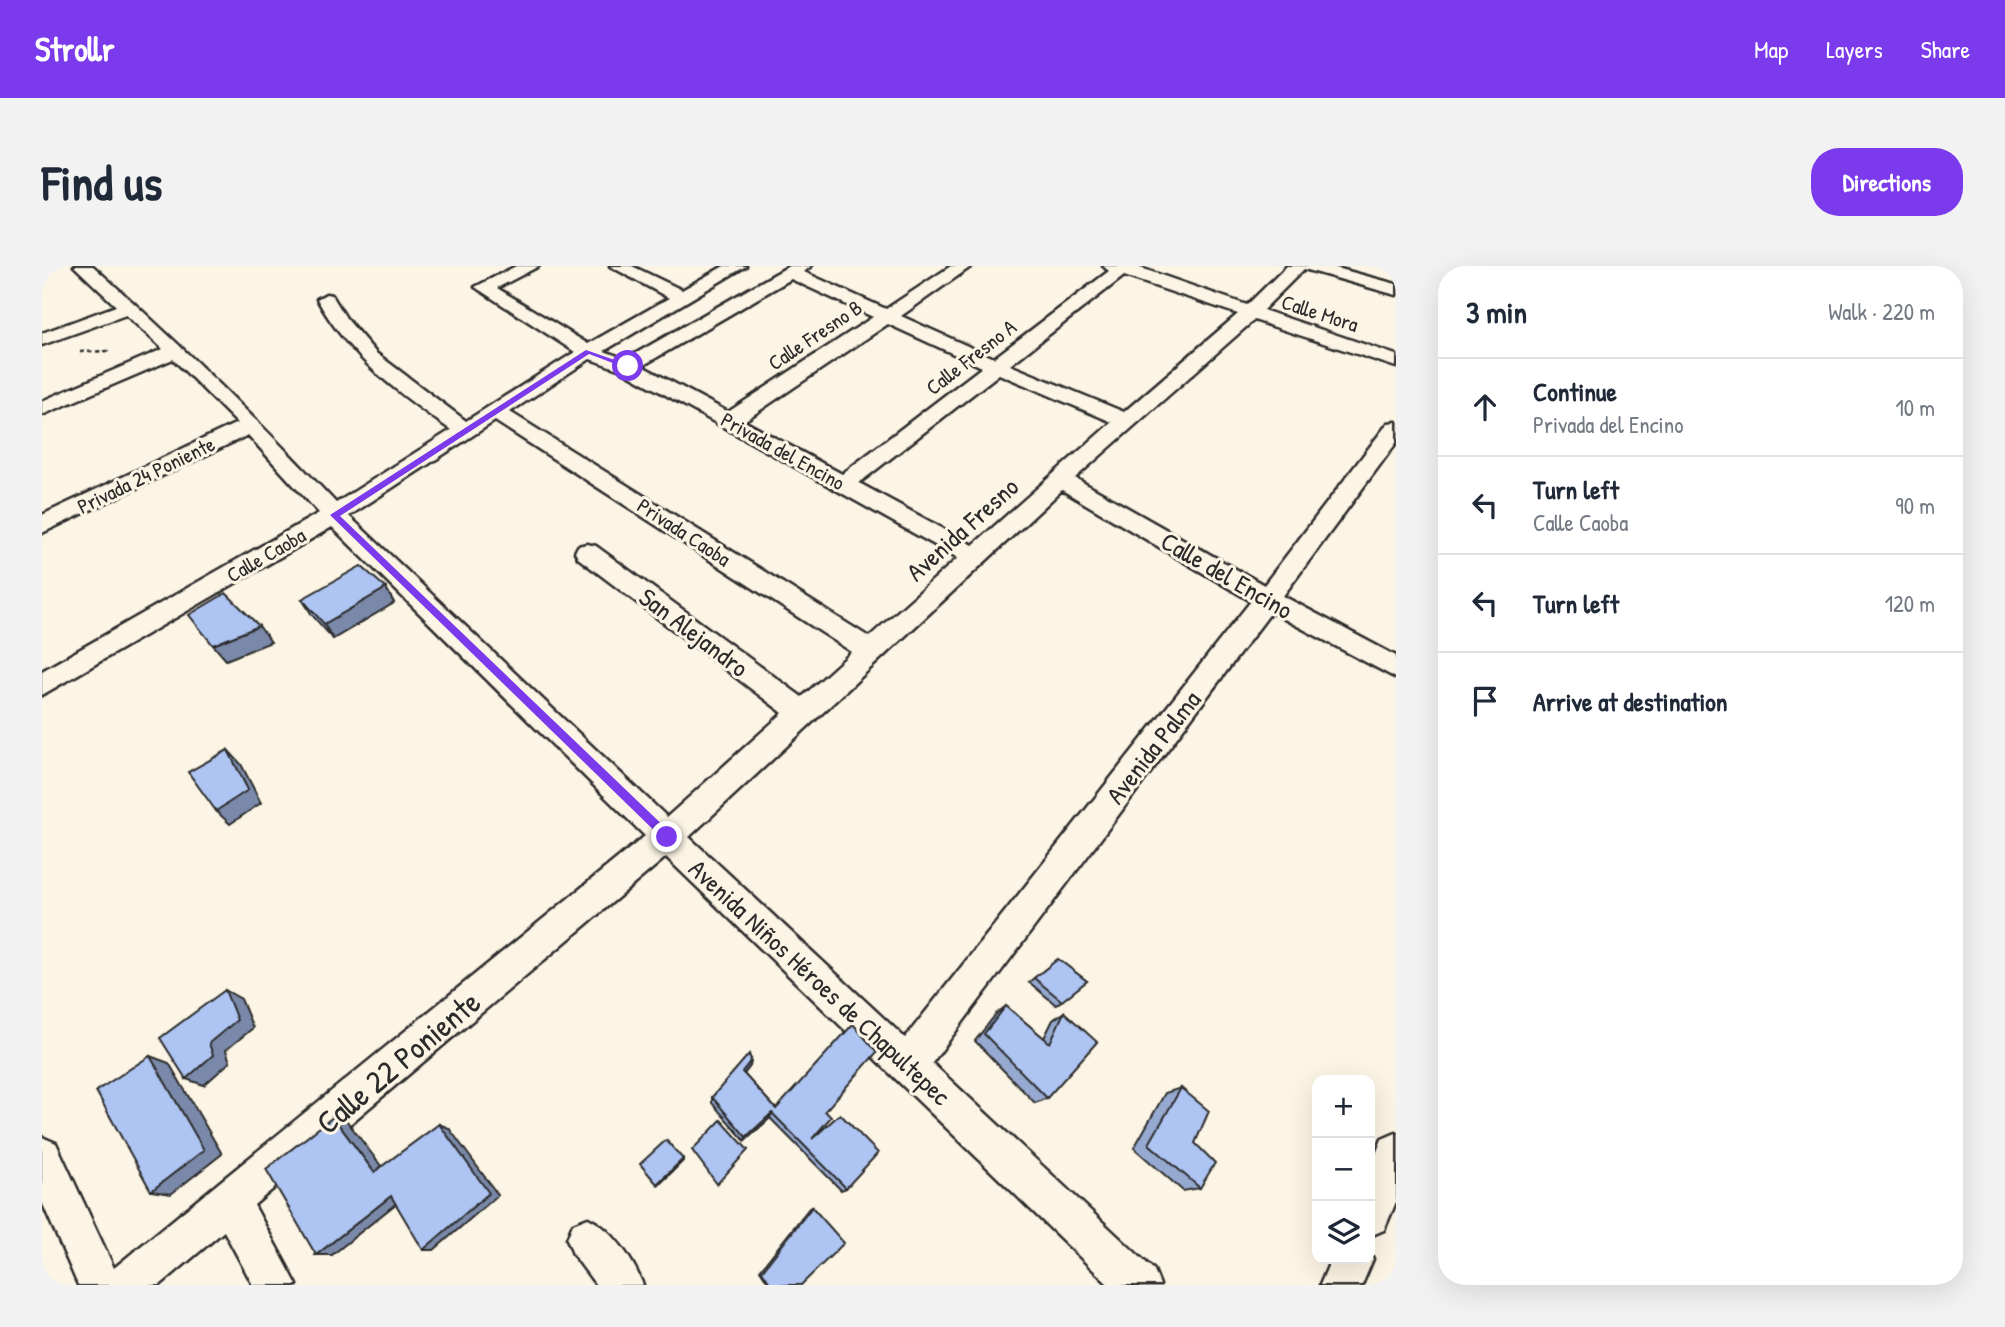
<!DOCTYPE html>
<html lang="en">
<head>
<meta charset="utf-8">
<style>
	:root { --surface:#fff; --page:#f2f2f3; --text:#1f2937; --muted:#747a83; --line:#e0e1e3; --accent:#7c3aed }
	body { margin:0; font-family:"Patrick Hand",sans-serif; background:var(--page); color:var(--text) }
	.controls { position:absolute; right:21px; bottom:21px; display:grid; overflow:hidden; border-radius:14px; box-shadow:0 7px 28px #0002 }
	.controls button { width:63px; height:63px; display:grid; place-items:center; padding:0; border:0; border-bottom:2px solid var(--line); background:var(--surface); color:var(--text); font:35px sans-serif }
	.stop { position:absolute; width:21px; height:21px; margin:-16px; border:5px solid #7c3aed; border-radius:50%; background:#fff }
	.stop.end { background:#7c3aed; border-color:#fff; box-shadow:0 2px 7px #0008 }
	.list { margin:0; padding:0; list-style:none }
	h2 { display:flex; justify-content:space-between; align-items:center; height:91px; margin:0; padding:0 28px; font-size:30px }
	h2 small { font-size:23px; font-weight:400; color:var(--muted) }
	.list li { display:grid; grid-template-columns:46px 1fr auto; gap:21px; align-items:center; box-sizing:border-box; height:98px; padding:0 28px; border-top:2px solid var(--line) }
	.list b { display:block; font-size:26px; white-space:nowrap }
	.list p { margin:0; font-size:23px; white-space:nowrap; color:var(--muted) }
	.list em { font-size:23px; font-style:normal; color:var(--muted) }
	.icon { flex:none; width:38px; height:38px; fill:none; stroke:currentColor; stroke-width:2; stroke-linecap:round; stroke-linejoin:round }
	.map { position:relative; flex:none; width:1354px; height:1019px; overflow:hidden; border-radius:28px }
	header { display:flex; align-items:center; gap:42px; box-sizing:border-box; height:98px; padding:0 35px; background:var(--accent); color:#fff }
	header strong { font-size:33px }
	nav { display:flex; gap:38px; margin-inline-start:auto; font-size:24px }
	.intro { display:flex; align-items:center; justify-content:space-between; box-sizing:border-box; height:168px; padding:0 42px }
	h1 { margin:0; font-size:49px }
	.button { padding:18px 32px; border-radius:28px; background:var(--accent); color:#fff; font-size:24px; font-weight:700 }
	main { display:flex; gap:42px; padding:0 42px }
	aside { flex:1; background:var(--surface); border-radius:28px; box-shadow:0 7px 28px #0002 }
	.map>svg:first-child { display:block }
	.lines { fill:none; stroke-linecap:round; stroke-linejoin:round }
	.street-casing { stroke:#2b2b2b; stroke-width:5 }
	.path { stroke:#2b2b2b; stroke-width:2.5; stroke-dasharray:4.5 3.5; stroke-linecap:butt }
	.street { fill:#fcf5e5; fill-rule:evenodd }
	.wall { fill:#96a9d0; stroke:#2b2b2b; stroke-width:2 }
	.shaded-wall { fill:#7a89a9; stroke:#2b2b2b; stroke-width:2 }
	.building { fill:#aec4f2; stroke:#2b2b2b; stroke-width:2 }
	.route { fill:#7c3aed }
	.labels { text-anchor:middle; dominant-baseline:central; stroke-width:6; stroke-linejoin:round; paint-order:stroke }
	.far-street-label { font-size:21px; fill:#2b2b2b; stroke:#fcf5e5 }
	.street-label { font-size:26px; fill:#2b2b2b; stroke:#fcf5e5 }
	.near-street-label { font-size:32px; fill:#2b2b2b; stroke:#fcf5e5 }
</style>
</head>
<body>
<header>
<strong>Strollr</strong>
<nav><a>Map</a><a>Layers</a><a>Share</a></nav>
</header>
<div class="intro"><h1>Find us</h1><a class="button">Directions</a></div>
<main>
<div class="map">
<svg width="1354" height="1019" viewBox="0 0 1354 1019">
	<rect width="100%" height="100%" fill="#fcf5e5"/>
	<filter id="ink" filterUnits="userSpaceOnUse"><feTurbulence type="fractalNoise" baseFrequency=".0143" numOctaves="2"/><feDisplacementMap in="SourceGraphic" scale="14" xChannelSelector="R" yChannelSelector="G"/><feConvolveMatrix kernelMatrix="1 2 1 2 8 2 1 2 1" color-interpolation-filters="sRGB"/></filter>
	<g filter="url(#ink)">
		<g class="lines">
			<defs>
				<g id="street">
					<path d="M32,0H51C135,75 216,154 294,237L409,164C356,127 307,91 275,33L284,28L290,29L304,52L334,87L424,155L533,86L433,21L474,0H497L455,22L546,78L627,32L568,0H590L640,24L682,0H704L562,85L584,93L747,0H769L762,6L844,43L909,0H930L859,50L952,92L1067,5L1061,0H1093L1205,39L1245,0H1287L1354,18V29L1262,3L1221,44L1354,89V101L1212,54L1033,212L1222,319L1346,157L1354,156V177L1241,330L1354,390V412L1229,346L890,797L1112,1004L1118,1019H1067L624,591L212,939L255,1019H211L182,965L118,1019H36L0,936V871L14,877L72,1002L603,570L290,261L0,429V405L277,247L206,169L0,267V249L195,157L131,93L0,149V135L121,83L84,49L0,79V67L74,40ZM1082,10L1196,48L1082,146L968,99ZM749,13L831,51L686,146L600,100ZM846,58L940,101L800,208L702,155ZM548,93L579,104L916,292L827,371L468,146ZM957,108L1070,156L931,279L817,217ZM453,155L810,386L760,431L554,280L545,278L536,280L533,286L536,292L741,447L625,551L307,250ZM1020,224L1209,335L863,772L647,571Z"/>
					<polygon points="1354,867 1354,936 1342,964 1328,970 1328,903 1340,873"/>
					<path d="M546,952C571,963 591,994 601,1019H554L531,988L525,973L531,958Z"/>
					<polygon points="1328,986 1331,993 1320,1019 1278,1019 1289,993 1328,993"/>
				</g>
			</defs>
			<use href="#street" class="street-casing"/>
			<polyline class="path" points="38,86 68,85"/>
			<use href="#street" class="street"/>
		</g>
		<g class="wall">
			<polygon points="344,322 352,337 291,373 270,349 260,333"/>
			<polygon points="1016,693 1045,715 1014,739 987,716"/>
			<polygon points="964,740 1002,772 1011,754 1022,746 1005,832 993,837 933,775 954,748"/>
			<polygon points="709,794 708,800 702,808 734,843 784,845 770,872 804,922 799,924 728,852 703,875 670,837 670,831"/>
			<polygon points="1139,822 1153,877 1158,922 1141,925 1092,882 1123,827"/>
			<polygon points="770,941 759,1019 728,1019 718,1004 767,942"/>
		</g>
		<g class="shaded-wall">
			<polygon points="344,322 352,337 291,373 282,358"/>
			<polygon points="217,360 229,376 184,394 171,379"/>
			<polygon points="186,484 199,498 219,537 188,558 174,545"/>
			<polygon points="183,724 199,733 211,762 184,784 188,796 162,819 144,813 167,777"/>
			<polygon points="108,790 127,797 180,888 129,928 109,925"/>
			<polygon points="709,794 708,800 699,812 700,806"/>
			<polygon points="730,847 728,852 703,875 704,871"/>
			<polygon points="291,851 305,855 345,908 332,906"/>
			<polygon points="397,858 407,862 456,929 392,984 381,984"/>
			<polygon points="641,893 641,895 617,919 615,918"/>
			<polygon points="349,930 361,932 290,989 274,989"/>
		</g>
		<g class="building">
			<polygon points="319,300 344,322 282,358 260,333"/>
			<polygon points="184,327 217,360 171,379 147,349"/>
			<polygon points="186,484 206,524 174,545 146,506"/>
			<polygon points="1016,693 1045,715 1020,735 992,712"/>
			<polygon points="183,724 195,754 167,777 171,789 144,813 118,772"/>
			<polygon points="964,740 1008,777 1022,746 1055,776 1005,832 942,768"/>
			<polygon points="811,758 835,786 783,845 789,851 770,873 798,848 836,887 804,922 730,847 704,871 670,831 707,788 709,794 700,806 734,843"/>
			<polygon points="108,790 162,884 109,925 54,825"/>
			<polygon points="1139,822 1167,845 1153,877 1173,897 1158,922 1107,878"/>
			<polygon points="291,851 332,906 397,858 447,927 381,984 349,930 274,989 224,903"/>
			<polygon points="679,854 706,884 675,918 650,884"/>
			<polygon points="624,874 641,893 615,918 598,898"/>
			<polygon points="770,941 802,977 759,1019 729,1019 720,1005"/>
		</g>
	</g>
	<polygon class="route" points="544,84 590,100 584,102 547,88 298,250 630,568 631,571 625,577 288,249"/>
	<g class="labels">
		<g class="far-street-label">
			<text transform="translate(1278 47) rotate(18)">Calle Mora</text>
			<text transform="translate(773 69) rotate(-34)">Calle Fresno B</text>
			<text transform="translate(929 91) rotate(-38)">Calle Fresno A</text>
			<text transform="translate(741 185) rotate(29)">Privada del Encino</text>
			<text transform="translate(104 209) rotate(-26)">Privada 24 Poniente</text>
			<text transform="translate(642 266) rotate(33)">Privada Caoba</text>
			<text transform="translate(224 289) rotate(-30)">Calle Caoba</text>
		</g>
		<g class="street-label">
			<text transform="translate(920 263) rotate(-42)">Avenida Fresno</text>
			<text transform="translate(1185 309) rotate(30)">Calle del Encino</text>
			<text transform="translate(652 366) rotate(37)">San Alejandro</text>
			<text transform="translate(1111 481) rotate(-52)">Avenida Palma</text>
			<text transform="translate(778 716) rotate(43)">Avenida Niños Héroes de Chapultepec</text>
		</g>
		<g class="near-street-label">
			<text transform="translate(356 796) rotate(-40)">Calle 22 Poniente</text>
		</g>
	</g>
</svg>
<div class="controls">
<button>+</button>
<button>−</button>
<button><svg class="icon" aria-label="layers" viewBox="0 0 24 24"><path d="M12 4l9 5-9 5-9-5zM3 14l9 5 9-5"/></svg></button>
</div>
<div class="stop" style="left:586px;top:100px"></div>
<div class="stop end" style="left:625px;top:571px"></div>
</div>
<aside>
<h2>3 min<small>Walk · 220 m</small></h2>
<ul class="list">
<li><svg class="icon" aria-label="ahead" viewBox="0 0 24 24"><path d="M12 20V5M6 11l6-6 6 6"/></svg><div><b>Continue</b><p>Privada del Encino</p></div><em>10 m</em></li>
<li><svg class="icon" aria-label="left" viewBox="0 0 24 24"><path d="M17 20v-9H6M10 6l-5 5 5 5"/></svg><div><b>Turn left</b><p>Calle Caoba</p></div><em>90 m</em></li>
<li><svg class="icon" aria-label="left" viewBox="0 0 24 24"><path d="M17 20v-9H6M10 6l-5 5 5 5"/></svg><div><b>Turn left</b></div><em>120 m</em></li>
<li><svg class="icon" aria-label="arrive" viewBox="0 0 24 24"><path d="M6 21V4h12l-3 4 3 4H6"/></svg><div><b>Arrive at destination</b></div></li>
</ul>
</aside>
</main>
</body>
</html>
